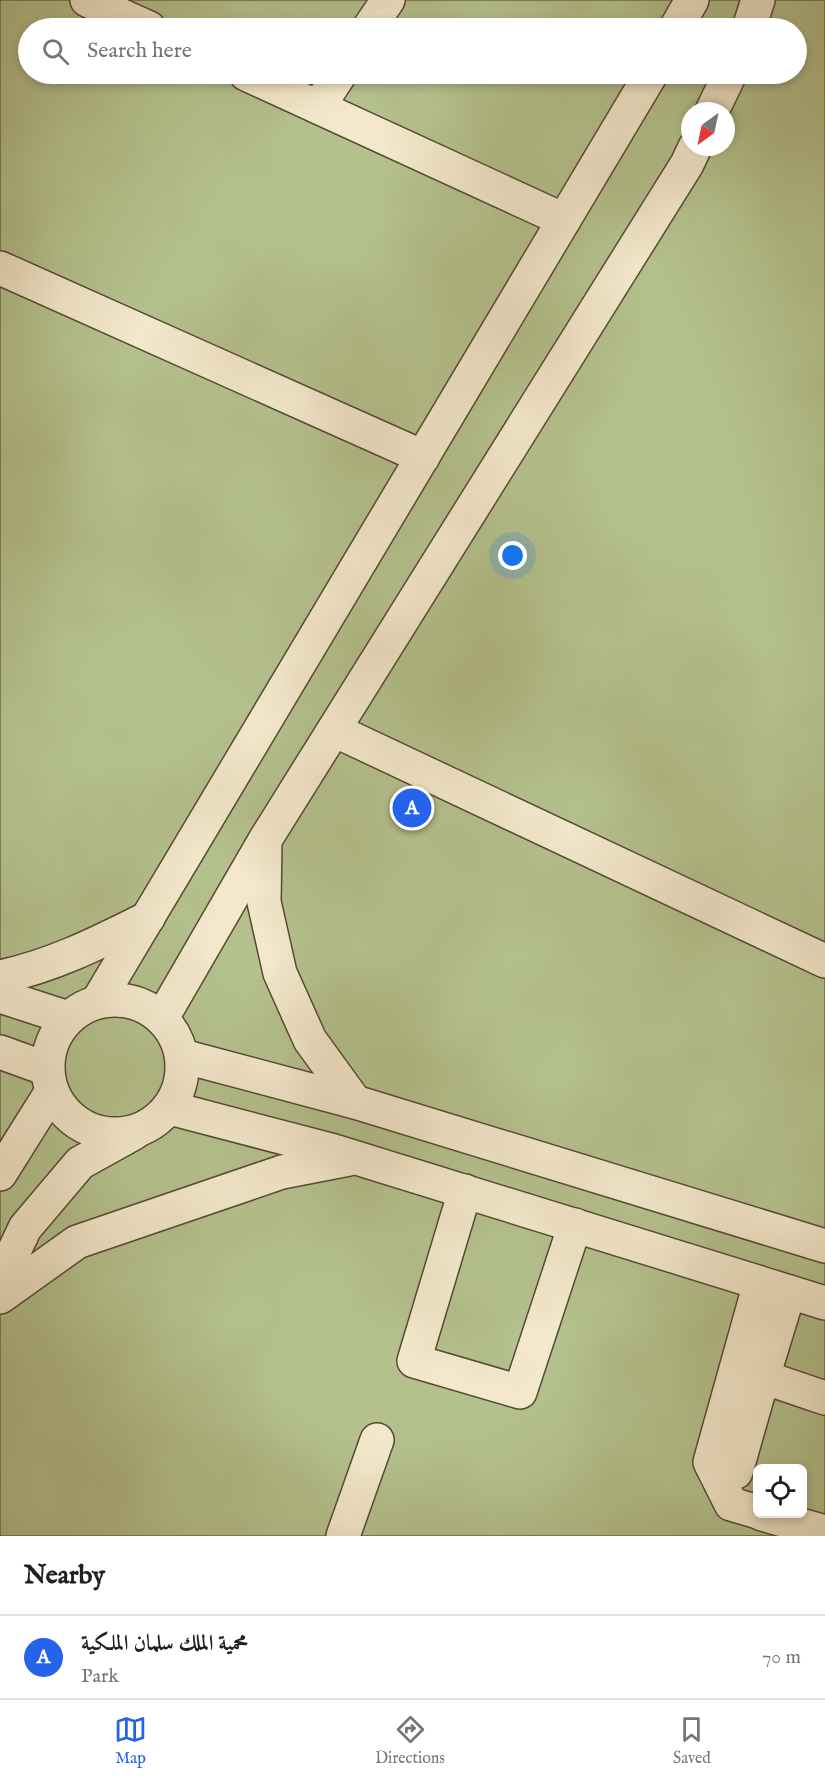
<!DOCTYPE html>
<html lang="en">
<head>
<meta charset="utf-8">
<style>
	:root { --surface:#fff; --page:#f2f2f2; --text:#202124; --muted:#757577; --line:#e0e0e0; --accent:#2563eb }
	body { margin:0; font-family:"IM FELL English",Amiri,serif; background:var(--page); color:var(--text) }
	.controls { position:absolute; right:18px; bottom:18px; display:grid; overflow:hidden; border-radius:9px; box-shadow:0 3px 9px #0003 }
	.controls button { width:54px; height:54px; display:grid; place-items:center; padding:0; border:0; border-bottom:2px solid var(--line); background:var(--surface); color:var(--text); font:30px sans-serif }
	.compass { position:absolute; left:681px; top:102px; width:54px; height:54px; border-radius:50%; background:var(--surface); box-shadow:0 3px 9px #0003; rotate:213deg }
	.you { position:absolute; left:513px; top:556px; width:21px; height:21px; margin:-15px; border:4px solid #fff; border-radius:50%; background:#1a73e8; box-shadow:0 0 0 9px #1a73e833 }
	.badge { display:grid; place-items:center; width:39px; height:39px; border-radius:50%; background:var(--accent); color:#fff; font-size:20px; font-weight:700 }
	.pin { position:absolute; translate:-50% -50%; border:3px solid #fff; box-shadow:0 2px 6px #0006 }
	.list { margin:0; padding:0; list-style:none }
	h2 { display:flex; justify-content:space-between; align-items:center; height:78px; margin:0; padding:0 24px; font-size:26px }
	h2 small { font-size:20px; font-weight:400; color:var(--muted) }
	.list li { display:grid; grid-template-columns:39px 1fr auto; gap:18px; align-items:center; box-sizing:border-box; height:84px; padding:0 24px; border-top:2px solid var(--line) }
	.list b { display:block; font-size:22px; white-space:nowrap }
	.list p { margin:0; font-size:20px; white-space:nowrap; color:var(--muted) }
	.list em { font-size:20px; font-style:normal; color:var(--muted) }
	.icon { flex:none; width:33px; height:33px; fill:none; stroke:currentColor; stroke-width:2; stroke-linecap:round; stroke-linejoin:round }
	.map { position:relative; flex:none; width:825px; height:1536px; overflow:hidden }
	.search { position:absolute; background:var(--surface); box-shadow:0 3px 9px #0003; left:18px; right:18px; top:18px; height:66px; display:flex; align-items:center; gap:15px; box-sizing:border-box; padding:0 21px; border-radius:33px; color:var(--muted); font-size:22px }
	.sheet { height:162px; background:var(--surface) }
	nav { display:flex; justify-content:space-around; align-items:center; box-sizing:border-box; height:84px; border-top:2px solid var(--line); background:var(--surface); font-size:16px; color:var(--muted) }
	nav a { display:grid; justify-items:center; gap:3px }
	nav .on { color:var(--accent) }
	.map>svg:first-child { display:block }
	.green { fill:#b4c18d; stroke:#6c6c4c; stroke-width:1.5; fill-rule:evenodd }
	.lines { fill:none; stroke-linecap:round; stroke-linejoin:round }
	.minor-casing { stroke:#564935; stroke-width:36 }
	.minor { stroke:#f3e8cb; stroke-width:33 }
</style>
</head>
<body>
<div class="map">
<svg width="825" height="1536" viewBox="0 0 825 1536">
	<rect width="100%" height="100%" fill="#eddbaf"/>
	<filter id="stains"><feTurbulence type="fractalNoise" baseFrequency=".00333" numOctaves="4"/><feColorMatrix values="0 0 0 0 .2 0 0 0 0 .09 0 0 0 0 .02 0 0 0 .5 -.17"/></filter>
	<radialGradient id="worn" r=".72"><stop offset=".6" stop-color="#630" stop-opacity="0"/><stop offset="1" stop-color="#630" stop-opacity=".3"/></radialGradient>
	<path class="green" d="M0,0H825V1536H0ZM28,28H796V74H28ZM690,111H726V147H690ZM758,1468H802V1514H758Z"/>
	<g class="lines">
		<defs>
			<g id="minor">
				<polyline points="87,0 149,28"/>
				<polyline points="369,28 388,0"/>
				<polyline points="676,28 692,0"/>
				<polyline points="749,28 758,0"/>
				<polyline points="246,74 564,220"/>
				<polyline points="318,107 340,74"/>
				<polyline points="712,111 730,74"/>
				<polyline points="0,268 423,457"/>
				<polyline points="334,730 825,961"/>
				<polyline points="265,842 264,902 280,973 310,1040 355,1102"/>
				<path d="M0,977C53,966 100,942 148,918"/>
				<polyline points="0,996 68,1018"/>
				<circle cx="115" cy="1067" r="67"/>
				<polyline points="98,1001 651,74"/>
				<polyline points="162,1018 265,840 687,164 695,147"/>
				<polyline points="0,1052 47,1069"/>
				<polyline points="182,1056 355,1102 825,1246"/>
				<polyline points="170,1108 334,1151 825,1303"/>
				<polyline points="0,1174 52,1091"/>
				<polyline points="465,1191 414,1361 520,1392 575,1225"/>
				<polyline points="0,1281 25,1228 80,1163 134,1133"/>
				<polyline points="0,1297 77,1242 282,1172 349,1159"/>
				<polyline points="763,1377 789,1292"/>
				<polyline points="736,1472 763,1377 825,1398"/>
				<polyline points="758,1512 731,1504 710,1462 760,1283"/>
				<polyline points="762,1514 825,1532"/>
				<polyline points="343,1536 377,1440"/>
			</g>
		</defs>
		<use href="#minor" class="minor-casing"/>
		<use href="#minor" class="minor"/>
	</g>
	<rect width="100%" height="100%" filter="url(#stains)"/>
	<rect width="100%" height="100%" fill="url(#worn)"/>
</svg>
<div class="controls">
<button><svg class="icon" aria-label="locate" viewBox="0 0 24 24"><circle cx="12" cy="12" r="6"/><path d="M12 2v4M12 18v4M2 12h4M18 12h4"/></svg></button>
</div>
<svg class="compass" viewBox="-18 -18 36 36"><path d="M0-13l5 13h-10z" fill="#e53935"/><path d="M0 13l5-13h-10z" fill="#757577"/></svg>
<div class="you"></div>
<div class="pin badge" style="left:412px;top:808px">A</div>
<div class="search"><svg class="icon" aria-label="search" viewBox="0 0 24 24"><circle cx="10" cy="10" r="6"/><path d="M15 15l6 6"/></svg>Search here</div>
</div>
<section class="sheet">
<h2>Nearby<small></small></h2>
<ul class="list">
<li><span class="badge">A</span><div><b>محمية الملك سلمان الملكية</b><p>Park</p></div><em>70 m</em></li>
</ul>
</section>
<nav>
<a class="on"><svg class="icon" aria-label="map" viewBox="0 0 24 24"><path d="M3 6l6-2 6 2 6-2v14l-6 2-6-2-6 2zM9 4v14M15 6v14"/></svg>Map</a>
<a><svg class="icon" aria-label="directions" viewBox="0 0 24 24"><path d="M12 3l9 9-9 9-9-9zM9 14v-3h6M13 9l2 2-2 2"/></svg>Directions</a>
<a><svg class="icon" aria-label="saved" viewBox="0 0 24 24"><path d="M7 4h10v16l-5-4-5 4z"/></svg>Saved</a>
</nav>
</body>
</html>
